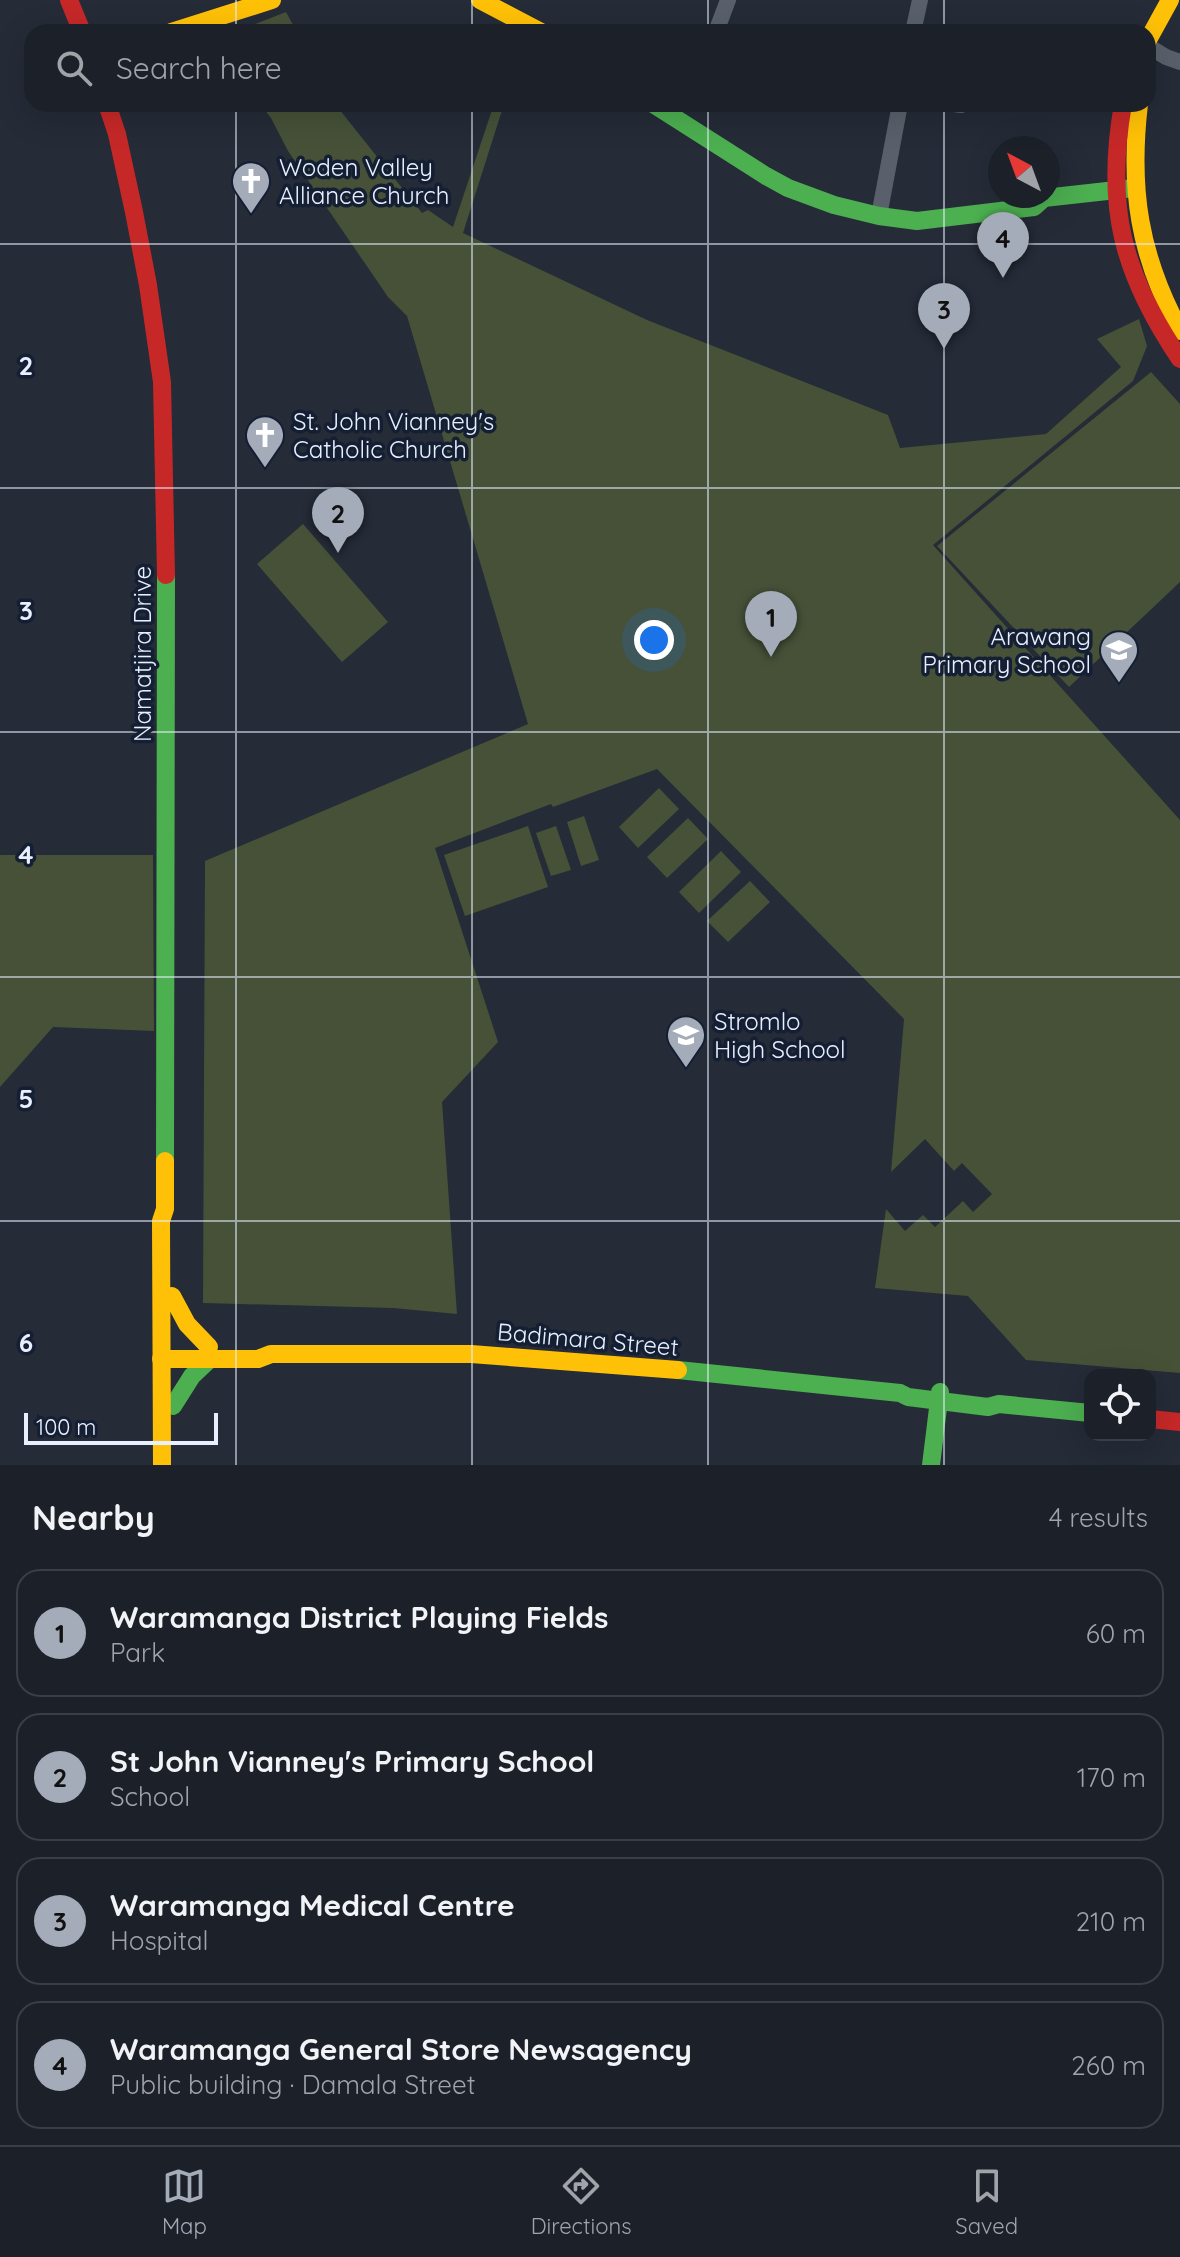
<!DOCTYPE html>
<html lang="en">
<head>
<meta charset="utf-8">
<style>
	:root { --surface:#1c2029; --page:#292d35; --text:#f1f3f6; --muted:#a0a3a8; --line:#3a3e46; --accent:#a4abb9 }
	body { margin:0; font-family:Quicksand,sans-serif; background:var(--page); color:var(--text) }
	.controls { position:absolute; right:24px; bottom:24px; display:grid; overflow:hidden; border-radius:16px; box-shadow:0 8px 32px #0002 }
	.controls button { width:72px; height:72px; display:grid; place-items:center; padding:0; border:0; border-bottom:2px solid var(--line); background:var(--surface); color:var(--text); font:40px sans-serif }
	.compass { position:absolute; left:988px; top:136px; width:72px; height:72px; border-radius:50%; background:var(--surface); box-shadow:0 8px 32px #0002; rotate:319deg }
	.scale { position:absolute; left:24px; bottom:20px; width:194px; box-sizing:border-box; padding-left:8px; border:4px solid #e8f0ff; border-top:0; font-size:22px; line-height:28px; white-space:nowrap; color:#e8f0ff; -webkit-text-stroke:6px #151f34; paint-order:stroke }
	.you { position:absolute; left:654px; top:640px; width:28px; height:28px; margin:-20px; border:6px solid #fff; border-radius:50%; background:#1a73e8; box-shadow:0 0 0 12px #1a73e833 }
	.badge { display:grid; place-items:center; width:52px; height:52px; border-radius:50%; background:var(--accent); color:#111; font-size:26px; font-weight:700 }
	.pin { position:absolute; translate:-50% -66px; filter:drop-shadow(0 2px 4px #0008) }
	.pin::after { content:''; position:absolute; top:42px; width:28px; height:24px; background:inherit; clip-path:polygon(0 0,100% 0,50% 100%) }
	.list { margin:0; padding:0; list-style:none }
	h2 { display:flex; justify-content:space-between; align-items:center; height:104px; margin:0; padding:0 32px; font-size:34px }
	h2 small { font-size:26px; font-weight:400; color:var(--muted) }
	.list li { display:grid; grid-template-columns:52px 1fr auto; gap:24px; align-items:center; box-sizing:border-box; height:128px; margin:0 16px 16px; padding:0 16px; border:2px solid var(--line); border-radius:24px }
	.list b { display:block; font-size:30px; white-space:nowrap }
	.list p { margin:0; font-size:26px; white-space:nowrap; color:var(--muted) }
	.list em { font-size:26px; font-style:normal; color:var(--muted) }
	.icon { flex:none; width:44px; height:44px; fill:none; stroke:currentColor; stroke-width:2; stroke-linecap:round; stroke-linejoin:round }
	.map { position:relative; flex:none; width:1180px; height:1465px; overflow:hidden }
	.search { position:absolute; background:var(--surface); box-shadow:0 8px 32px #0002; left:24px; right:24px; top:24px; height:88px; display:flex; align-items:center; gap:20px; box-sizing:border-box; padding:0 28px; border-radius:24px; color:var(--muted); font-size:30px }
	.sheet { height:680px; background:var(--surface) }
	nav { display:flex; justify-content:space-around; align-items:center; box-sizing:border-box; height:112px; border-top:2px solid var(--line); background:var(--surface); font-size:22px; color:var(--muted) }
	nav a { display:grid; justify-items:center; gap:4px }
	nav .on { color:var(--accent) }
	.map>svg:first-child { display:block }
	.green { fill:#465138 }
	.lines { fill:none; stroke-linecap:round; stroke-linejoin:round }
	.street { stroke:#5a606b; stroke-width:16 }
	.fast { stroke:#4caf50; stroke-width:18 }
	.slow { stroke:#ffc107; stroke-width:18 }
	.jam { stroke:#c62828; stroke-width:18 }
	.grid { fill:none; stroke:#e8f0ff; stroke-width:2; stroke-opacity:0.55 }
	.labels { text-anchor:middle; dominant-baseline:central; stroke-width:7; stroke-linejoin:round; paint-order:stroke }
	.poi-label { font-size:24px; fill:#e8f0ff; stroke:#151f34; text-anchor:start }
	.street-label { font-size:24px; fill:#e8f0ff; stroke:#151f34 }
	.grid-label { font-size:26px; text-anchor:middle; font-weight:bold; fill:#e8f0ff; stroke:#151f34; stroke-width:7; stroke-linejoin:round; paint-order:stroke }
</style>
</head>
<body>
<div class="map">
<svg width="1180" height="1465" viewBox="0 0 1180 1465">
	<rect width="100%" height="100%" fill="#252b37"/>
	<g class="green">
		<polygon points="286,12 297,32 235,32"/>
		<polygon points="260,104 335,104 422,213 428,210 453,227 494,104 504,104 463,233 647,320 888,415 900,448 1046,434 1121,367 1097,339 1139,319 1147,346 1133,381 933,545 1180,820 1180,1373 1026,1360 968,1296 875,1288 886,1209 905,1231 923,1215 935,1227 963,1201 973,1212 992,1194 962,1163 954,1171 925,1139 891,1172 904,1019 657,769 553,807 551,804 435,848 498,1042 442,1102 457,1314 393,1308 203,1303 205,861 528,724 407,316 388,297 288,151 271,118"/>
		<polygon points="1151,372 1180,404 1180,582 1069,687 937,546"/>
		<polygon points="303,524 388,622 342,662 257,564"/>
		<polygon points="659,788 679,809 638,848 619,827"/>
		<polygon points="584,816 599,860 581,866 567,822"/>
		<polygon points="688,818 708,839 667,878 647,857"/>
		<polygon points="528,826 548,887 465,916 444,855"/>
		<polygon points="556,826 571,870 551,876 536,833"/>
		<polygon points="721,851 741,872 699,913 679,892"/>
		<polygon points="0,855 153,855 154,1031 53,1027 0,1087"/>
		<polygon points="750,881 770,902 728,942 707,921"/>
	</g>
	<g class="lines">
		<g class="street">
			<polyline points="716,32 728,0"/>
			<polyline points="913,32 920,0"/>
			<polyline points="1148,46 1166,57 1180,62"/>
			<polyline points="954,104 961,105"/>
			<polyline points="879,216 900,104"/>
		</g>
		<g class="fast">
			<polyline points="653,104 766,176 788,188 834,205 879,216 917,221 1034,207 1044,198 1134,188"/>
			<polyline points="165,1161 166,575"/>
			<polyline points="678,1370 900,1393 908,1397 988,1407 999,1404 1090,1413"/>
			<polyline points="173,1406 192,1376 210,1359"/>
			<polyline points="931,1465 940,1392"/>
		</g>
		<g class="slow">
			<polyline points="480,0 541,32"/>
			<polyline points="171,32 272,0"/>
			<polyline points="1148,40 1170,0"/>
			<path d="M1139,104C1129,189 1139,255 1180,331"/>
			<polyline points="172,1296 187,1324 209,1347"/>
			<polyline points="161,1359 258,1359 271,1354 471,1354 678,1370"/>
			<polyline points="162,1465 161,1221 165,1209 165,1161"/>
		</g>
		<g class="jam">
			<polyline points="69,0 82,32"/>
			<polyline points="107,104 117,134 134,212 148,285 162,382 166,575"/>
			<path d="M1123,104C1105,206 1122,273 1180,359"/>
			<polyline points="1150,1419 1180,1422"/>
		</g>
	</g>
	<path class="grid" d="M236,0V32M472,0V32M708,0V32M944,0V32M236,104V1465M472,104V1465M708,104V1465M944,104V1465M0,244H1180M0,488H1180M0,732H1180M0,977H1180M0,1221H1180"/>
	<defs>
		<symbol id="church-pin" viewBox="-11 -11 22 30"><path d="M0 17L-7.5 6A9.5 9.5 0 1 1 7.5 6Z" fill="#a4abb9" stroke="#151f34"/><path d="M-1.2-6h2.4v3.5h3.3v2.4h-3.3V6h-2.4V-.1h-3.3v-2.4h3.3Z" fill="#fff"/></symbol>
		<symbol id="school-pin" viewBox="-11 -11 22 30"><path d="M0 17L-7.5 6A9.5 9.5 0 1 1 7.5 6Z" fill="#a4abb9" stroke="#151f34"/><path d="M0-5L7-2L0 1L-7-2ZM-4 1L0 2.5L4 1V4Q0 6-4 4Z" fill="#fff"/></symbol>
	</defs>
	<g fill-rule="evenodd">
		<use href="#church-pin" x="229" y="159" width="44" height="60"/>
		<use href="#church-pin" x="243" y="413" width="44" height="60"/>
		<use href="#school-pin" x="1097" y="628" width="44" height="60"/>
		<use href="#school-pin" x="664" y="1013" width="44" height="60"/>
	</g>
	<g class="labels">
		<g class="poi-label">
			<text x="279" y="167">Woden Valley<tspan x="279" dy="28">Alliance Church</tspan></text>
			<text x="293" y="421">St. John Vianney's<tspan x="293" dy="28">Catholic Church</tspan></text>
			<text x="1091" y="636" text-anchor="end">Arawang<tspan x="1091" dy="28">Primary School</tspan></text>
			<text x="714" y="1021">Stromlo<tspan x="714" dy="28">High School</tspan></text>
		</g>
		<g class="street-label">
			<text transform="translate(142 654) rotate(-90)">Namatjira Drive</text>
			<text transform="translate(588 1339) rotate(5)">Badimara Street</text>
		</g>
	</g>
	<g class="grid-label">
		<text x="26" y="375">2</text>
		<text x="26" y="620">3</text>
		<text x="26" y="864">4</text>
		<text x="26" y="1108">5</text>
		<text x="26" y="1352">6</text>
	</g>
</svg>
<div class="controls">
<button><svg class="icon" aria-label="locate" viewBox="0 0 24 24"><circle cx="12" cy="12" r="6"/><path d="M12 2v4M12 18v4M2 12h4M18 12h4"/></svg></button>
</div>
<svg class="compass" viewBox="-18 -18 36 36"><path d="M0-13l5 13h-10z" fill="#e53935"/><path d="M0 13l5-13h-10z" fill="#a0a3a8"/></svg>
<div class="scale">100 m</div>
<div class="you"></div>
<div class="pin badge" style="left:771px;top:657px">1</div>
<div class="pin badge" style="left:338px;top:553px">2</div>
<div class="pin badge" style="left:944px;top:349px">3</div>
<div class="pin badge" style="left:1003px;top:278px">4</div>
<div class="search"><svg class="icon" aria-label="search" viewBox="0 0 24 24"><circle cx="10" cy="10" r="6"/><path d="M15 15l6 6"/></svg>Search here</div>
</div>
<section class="sheet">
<h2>Nearby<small>4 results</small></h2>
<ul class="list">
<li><span class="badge">1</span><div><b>Waramanga District Playing Fields</b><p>Park</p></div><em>60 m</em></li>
<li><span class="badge">2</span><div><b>St John Vianney's Primary School</b><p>School</p></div><em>170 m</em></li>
<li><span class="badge">3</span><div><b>Waramanga Medical Centre</b><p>Hospital</p></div><em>210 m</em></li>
<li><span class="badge">4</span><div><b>Waramanga General Store Newsagency</b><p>Public building · Damala Street</p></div><em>260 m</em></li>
</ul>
</section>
<nav>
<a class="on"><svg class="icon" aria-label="map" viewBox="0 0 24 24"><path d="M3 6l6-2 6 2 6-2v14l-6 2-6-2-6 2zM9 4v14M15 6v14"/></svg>Map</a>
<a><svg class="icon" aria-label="directions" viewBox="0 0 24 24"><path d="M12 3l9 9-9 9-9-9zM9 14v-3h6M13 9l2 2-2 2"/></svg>Directions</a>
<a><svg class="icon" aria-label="saved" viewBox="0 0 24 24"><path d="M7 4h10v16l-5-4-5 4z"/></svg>Saved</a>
</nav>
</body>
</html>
